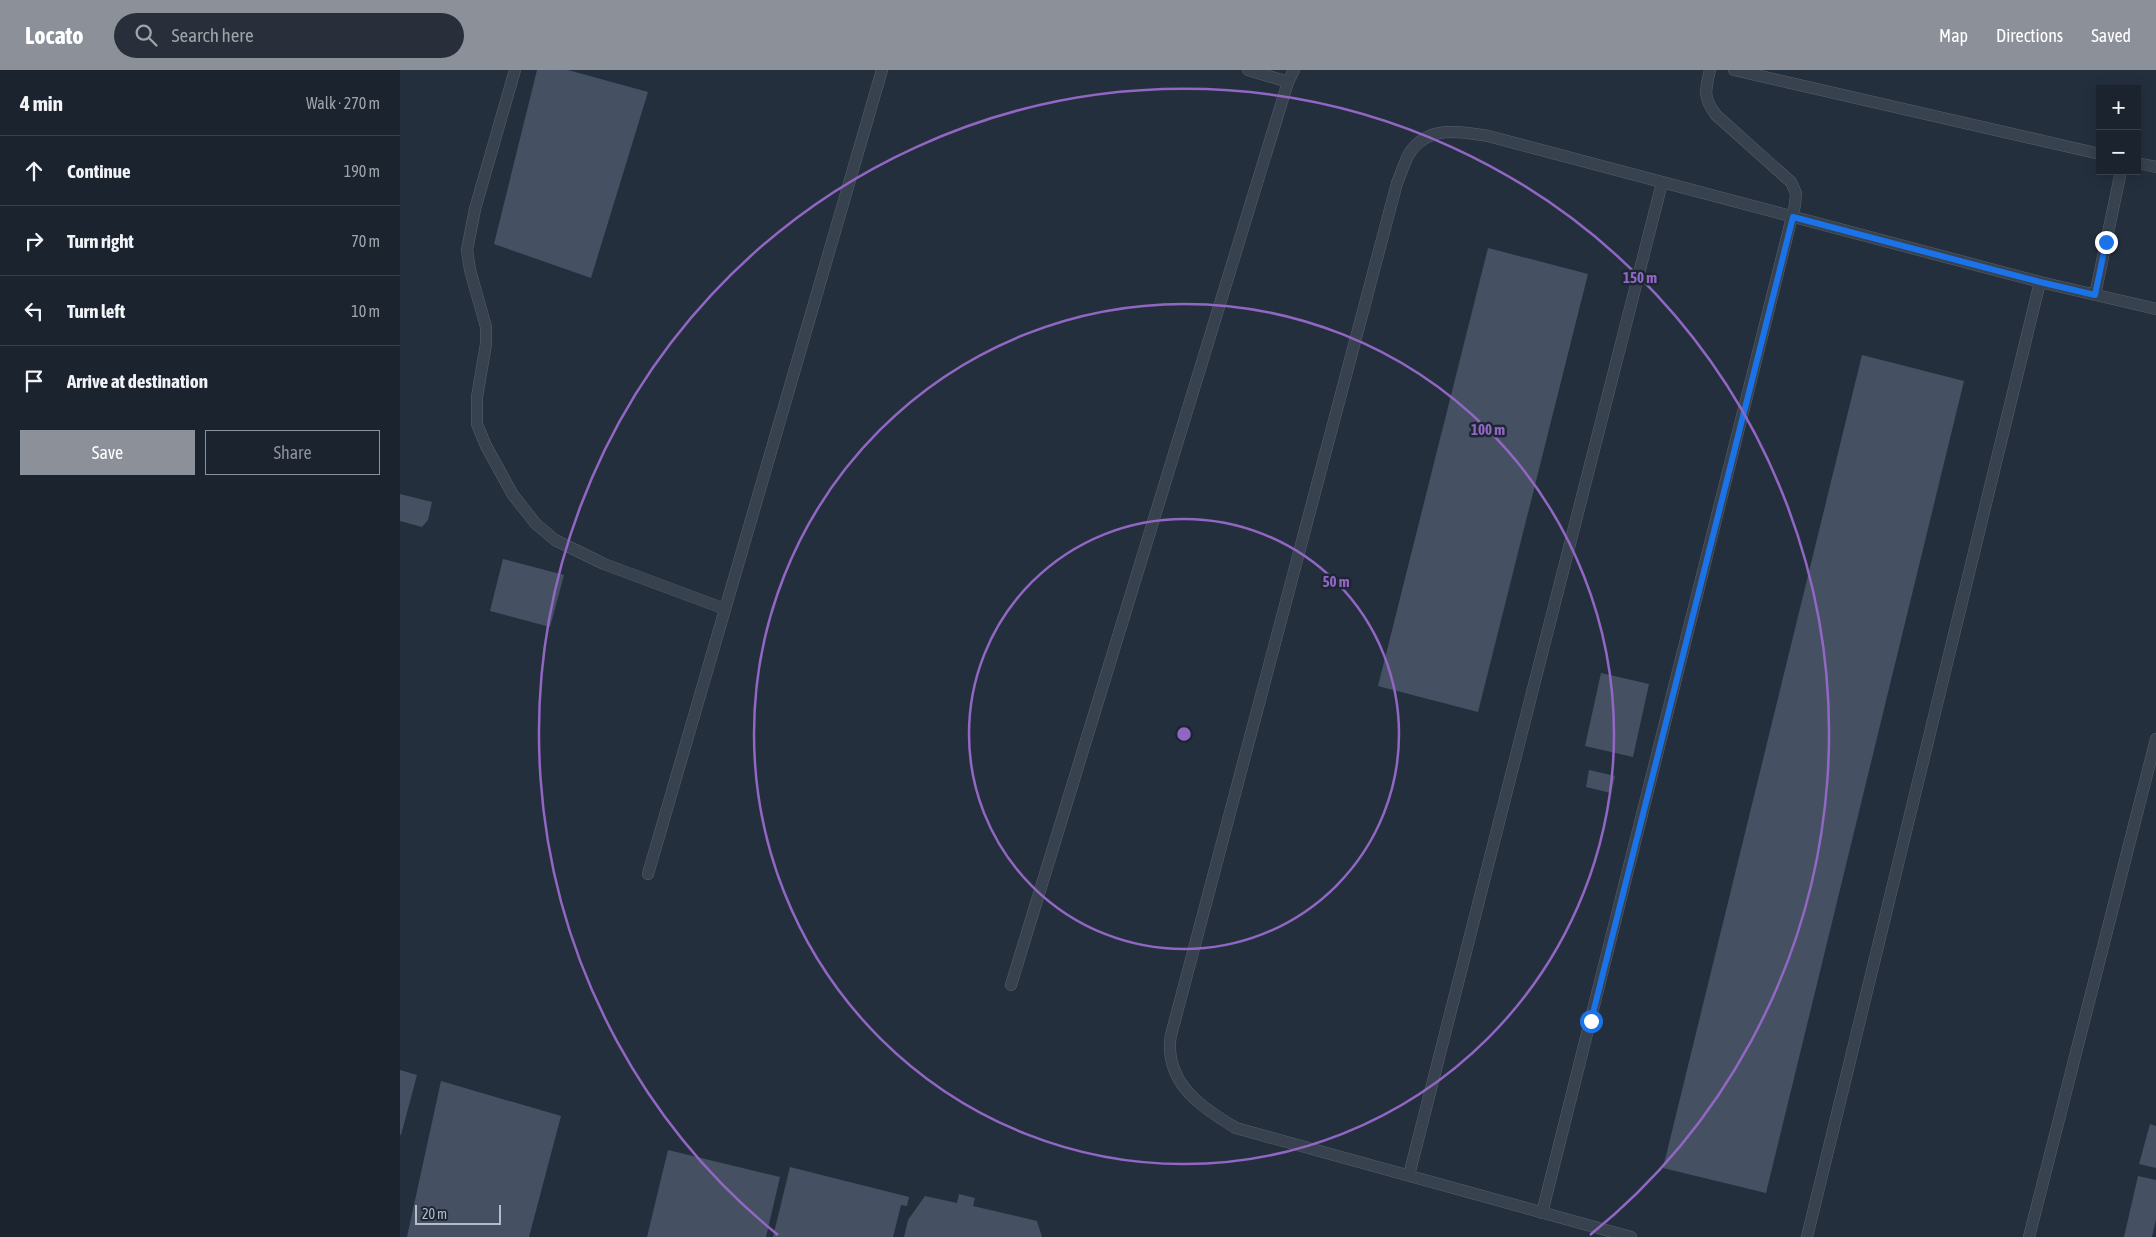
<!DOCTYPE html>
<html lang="en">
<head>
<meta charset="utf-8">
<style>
	:root { --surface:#1b232e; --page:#282f3a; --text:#f1f3f6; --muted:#a0a4aa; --line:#39404a; --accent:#8c9099 }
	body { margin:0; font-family:"Asap Condensed",sans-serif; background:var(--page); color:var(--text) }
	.controls { position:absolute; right:15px; top:15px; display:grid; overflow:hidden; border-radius:0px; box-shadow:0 2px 12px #0003 }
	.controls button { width:45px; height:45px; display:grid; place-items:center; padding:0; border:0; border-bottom:1px solid var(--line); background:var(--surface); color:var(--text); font:25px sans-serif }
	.scale { position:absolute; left:15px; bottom:12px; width:86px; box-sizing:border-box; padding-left:5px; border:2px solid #b4bcc9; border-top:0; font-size:14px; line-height:18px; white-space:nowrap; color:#b4bcc9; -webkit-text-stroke:4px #1d2633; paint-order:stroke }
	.stop { position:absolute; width:15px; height:15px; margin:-11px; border:4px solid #1a73e8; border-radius:50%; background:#fff }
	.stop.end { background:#1a73e8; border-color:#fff; box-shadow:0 1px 5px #0008 }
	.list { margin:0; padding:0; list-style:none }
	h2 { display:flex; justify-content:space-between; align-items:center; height:65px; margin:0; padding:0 20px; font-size:21px }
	h2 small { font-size:16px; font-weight:400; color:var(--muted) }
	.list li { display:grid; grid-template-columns:32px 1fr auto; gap:15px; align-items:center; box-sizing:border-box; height:70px; padding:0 20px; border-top:1px solid var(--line) }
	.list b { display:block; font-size:19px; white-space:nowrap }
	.list em { font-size:16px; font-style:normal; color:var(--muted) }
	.actions { display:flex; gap:10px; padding:15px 20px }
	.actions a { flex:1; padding:11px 0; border:1px solid var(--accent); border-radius:0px; text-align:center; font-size:18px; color:var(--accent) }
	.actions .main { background:var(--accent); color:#fff }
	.icon { flex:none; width:28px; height:28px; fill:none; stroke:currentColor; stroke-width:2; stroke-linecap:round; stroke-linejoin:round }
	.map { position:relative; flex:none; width:1756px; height:1167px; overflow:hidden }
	header { display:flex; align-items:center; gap:30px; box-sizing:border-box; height:70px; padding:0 25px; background:var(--accent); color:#fff }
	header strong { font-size:24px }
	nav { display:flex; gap:28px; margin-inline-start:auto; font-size:18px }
	.search { width:350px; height:45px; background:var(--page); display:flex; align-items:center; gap:12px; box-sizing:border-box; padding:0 18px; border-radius:28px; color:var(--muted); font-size:19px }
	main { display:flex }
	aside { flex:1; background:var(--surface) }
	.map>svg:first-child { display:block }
	.building { fill:#455162 }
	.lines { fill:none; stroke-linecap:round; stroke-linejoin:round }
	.service-casing { stroke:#565f6c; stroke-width:12 }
	.service { stroke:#38414e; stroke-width:11 }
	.route { stroke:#1a73e8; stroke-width:6 }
	.ring { fill:none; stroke:#9266c3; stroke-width:2.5 }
	.centre { fill:#9266c3; stroke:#1d2633; stroke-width:2.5 }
	.ring-label { font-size:15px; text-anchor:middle; font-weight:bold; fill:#9266c3; stroke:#1d2633; stroke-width:5; stroke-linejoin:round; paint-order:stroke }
</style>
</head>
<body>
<header>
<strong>Locato</strong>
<div class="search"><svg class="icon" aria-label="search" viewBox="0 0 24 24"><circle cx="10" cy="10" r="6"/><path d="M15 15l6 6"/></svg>Search here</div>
<nav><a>Map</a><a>Directions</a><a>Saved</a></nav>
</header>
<main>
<aside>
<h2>4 min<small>Walk · 270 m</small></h2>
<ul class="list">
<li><svg class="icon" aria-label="ahead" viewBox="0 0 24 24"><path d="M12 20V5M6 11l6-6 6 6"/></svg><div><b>Continue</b></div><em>190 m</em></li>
<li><svg class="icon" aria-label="right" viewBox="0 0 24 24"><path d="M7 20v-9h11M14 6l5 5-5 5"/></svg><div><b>Turn right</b></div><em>70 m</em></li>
<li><svg class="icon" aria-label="left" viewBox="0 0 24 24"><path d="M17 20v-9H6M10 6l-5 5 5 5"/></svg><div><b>Turn left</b></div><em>10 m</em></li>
<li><svg class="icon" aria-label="arrive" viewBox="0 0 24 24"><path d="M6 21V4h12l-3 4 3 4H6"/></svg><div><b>Arrive at destination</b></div></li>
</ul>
<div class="actions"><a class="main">Save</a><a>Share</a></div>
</aside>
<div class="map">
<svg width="1756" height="1167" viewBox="0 0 1756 1167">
	<rect width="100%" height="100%" fill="#242f3e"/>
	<g class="building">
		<polygon points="137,0 168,0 248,22 191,208 94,174"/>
		<polygon points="1088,178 1188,204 1078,642 978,616"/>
		<polygon points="1462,285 1564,311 1366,1123 1263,1098"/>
		<polygon points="0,424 32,432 28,450 22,457 0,451"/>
		<polygon points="103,489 164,505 150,557 90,541"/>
		<polygon points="1201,603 1249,614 1233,687 1185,676"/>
		<polygon points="1189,700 1215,706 1211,723 1186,717"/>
		<polygon points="0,1000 17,1005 1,1065 0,1065"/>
		<polygon points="41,1011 161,1046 129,1167 7,1167"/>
		<polygon points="1750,1054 1756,1056 1756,1098 1739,1094"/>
		<polygon points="268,1080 380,1107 366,1167 247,1167"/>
		<polygon points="390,1097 509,1127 507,1136 501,1135 493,1167 373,1167"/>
		<polygon points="1738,1106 1756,1110 1756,1149 1752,1167 1724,1167"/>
		<polygon points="559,1124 575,1128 573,1136 637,1151 642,1167 504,1167 508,1150 525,1126 557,1133"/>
	</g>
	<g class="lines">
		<defs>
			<g id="service">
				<polyline points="115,0 75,139 67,180 70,200 86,257 86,274 77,327 77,354 86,376 113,425 136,454 155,470 204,494 325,539"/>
				<polyline points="848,0 888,12"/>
				<polyline points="1334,0 1700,84"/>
				<polyline points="1737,93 1756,97"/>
				<polyline points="1695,225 1721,101"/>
				<polyline points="248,804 482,0"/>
				<polyline points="611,915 888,12 894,0"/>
				<polyline points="1009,1105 1262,113"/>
				<path d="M1142,1143L1395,135L1396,123L1391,112L1316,45C1303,28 1305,20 1310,0"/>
				<path d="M1231,1167L836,1058C804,1039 768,1016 770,973C770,966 773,958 775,950L997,113C1001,104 1004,93 1009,84C1027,55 1060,61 1088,66L1640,212L1756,239"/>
				<polyline points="1407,1167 1640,212"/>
				<polyline points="1629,1167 1756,669"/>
			</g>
		</defs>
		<use href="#service" class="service-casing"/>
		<use href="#service" class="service"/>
	</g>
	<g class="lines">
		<polyline class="route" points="1191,951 1393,147 1640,212 1695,225 1706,172"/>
	</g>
	<g class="ring">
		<circle cx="784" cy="664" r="215"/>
		<circle cx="784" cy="664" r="430"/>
		<path d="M378 1165A645 645 0 1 1 1190 1165"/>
	</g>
	<circle cx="784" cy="664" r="8" class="centre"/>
	<g class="ring-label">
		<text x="1240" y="213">150 m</text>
		<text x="1088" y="365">100 m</text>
		<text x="936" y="517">50 m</text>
	</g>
</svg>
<div class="controls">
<button>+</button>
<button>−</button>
</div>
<div class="scale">20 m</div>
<div class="stop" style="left:1191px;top:951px"></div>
<div class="stop end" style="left:1706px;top:172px"></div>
</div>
</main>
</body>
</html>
